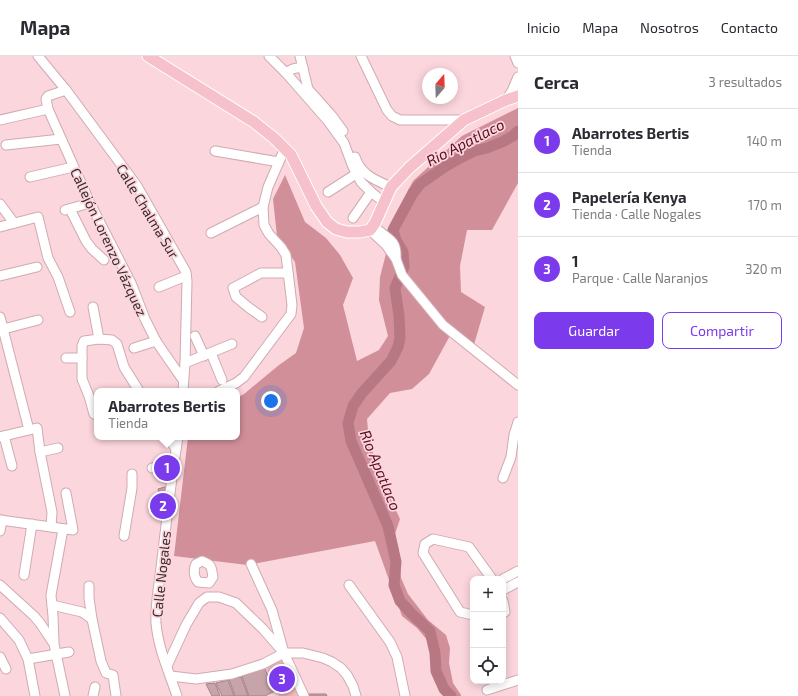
<!DOCTYPE html>
<html lang="es">
<head>
<meta charset="utf-8">
<style>
	:root { --surface:#fff; --page:#f2f2f3; --text:#2b2b33; --muted:#7c7c81; --line:#e1e1e2; --accent:#7c3aed }
	body { margin:0; font-family:"Exo 2",sans-serif; background:var(--page); color:var(--text) }
	.controls { position:absolute; right:12px; bottom:12px; display:grid; overflow:hidden; border-radius:8px; box-shadow:0 2px 10px #0003 }
	.controls button { width:36px; height:36px; display:grid; place-items:center; padding:0; border:0; border-bottom:1px solid var(--line); background:var(--surface); color:var(--text); font:20px sans-serif }
	.compass { position:absolute; left:422px; top:12px; width:36px; height:36px; border-radius:50%; background:var(--surface); box-shadow:0 2px 10px #0003; rotate:19deg }
	.you { position:absolute; left:271px; top:345px; width:14px; height:14px; margin:-10px; border:3px solid #fff; border-radius:50%; background:#1a73e8; box-shadow:0 0 0 6px #1a73e833 }
	.badge { display:grid; place-items:center; width:26px; height:26px; border-radius:50%; background:var(--accent); color:#fff; font-size:13px; font-weight:700 }
	.pin { position:absolute; translate:-50% -50%; border:2px solid #fff; box-shadow:0 1px 4px #0006 }
	.popup { position:absolute; left:94px; top:332px; width:146px; height:52px; box-sizing:border-box; display:grid; place-content:center; border-radius:8px; background:var(--surface); filter:drop-shadow(0 1px 3px #0005); font-size:13px; white-space:nowrap; color:var(--muted) }
	.popup b { font-size:15px; color:var(--text) }
	.popup::after { content:''; position:absolute; left:50%; top:100%; margin-left:-8px; border:8px solid transparent; border-top-color:var(--surface) }
	.list { margin:0; padding:0; list-style:none }
	h2 { display:flex; justify-content:space-between; align-items:center; height:52px; margin:0; padding:0 16px; font-size:17px }
	h2 small { font-size:13px; font-weight:400; color:var(--muted) }
	.list li { display:grid; grid-template-columns:26px 1fr auto; gap:12px; align-items:center; box-sizing:border-box; height:64px; padding:0 16px; border-top:1px solid var(--line) }
	.list b { display:block; font-size:15px; white-space:nowrap }
	.list p { margin:0; font-size:13px; white-space:nowrap; color:var(--muted) }
	.list em { font-size:13px; font-style:normal; color:var(--muted) }
	.actions { display:flex; gap:8px; padding:12px 16px }
	.actions a { flex:1; padding:9px 0; border:1px solid var(--accent); border-radius:8px; text-align:center; font-size:14px; color:var(--accent) }
	.actions .main { background:var(--accent); color:#fff }
	.icon { flex:none; width:22px; height:22px; fill:none; stroke:currentColor; stroke-width:2; stroke-linecap:round; stroke-linejoin:round }
	.map { position:relative; flex:none; width:518px; height:640px; overflow:hidden }
	header { display:flex; align-items:center; gap:24px; box-sizing:border-box; height:56px; padding:0 20px; background:var(--surface); border-bottom:1px solid var(--line) }
	header strong { font-size:19px }
	nav { display:flex; gap:22px; margin-inline-start:auto; font-size:14px }
	main { display:flex }
	aside { flex:1; background:var(--surface) }
	.map>svg:first-child { display:block }
	.green { fill:#f1b9c2 }
	.forest { fill:#d18f9a }
	.lines { fill:none; stroke-linecap:round; stroke-linejoin:round }
	.river { stroke:#b77883; stroke-width:11 }
	.building { fill:#c7a4a9; stroke:#a48287 }
	.minor-casing { stroke:#cfabb1; stroke-width:11 }
	.major-casing { stroke:#fff; stroke-width:13 }
	.minor { stroke:#fff; stroke-width:9 }
	.major { stroke:#f6c1cb; stroke-width:11 }
	.labels { text-anchor:middle; dominant-baseline:central; stroke-width:3.5; stroke-linejoin:round; paint-order:stroke }
	.street-label { font-size:14px; fill:#3b2d2f; stroke:#fbd6dc }
	.water-label { font-size:15px; font-style:italic; fill:#5c0d26; stroke:#fbd6dc }
</style>
</head>
<body>
<header>
<strong>Mapa</strong>
<nav><a>Inicio</a><a>Mapa</a><a>Nosotros</a><a>Contacto</a></nav>
</header>
<main>
<div class="map">
<svg width="518" height="640" viewBox="0 0 518 640">
	<rect width="100%" height="100%" fill="#fbd6dc"/>
	<polygon class="green" points="284,601 299,640 279,640 265,610"/>
	<polygon class="forest" points="518,52 518,127 492,174 467,174 460,210 461,236 485,251 473,292 452,276 429,318 412,333 390,337 367,363 369,386 387,435 400,463 395,478 399,496 401,522 408,538 428,564 446,579 450,592 449,607 453,627 461,639 461,640 443,640 433,607 428,585 417,572 402,560 375,485 247,509 174,500 188,381 237,381 237,342 244,338 279,309 296,297 304,272 295,206 277,180 273,143 285,119 305,166 326,182 340,199 353,222 343,249 357,305 379,294 388,280 379,244 380,221 389,186 385,180 390,168 413,125 462,80"/>
	<g class="lines">
		<polyline class="river" points="451,640 444,633 436,615 435,597 430,575 412,558 400,545 394,529 396,506 388,470 351,385 348,367 353,350 362,337 391,305 398,291 400,282 399,260 395,232 404,211 403,196 396,184 393,174 413,137 420,128 446,110 460,102 474,95 487,92 502,86 513,80 518,75"/>
	</g>
	<g class="building">
		<polygon points="168,430 166,439 160,440 158,433"/>
		<polygon points="264,611 275,635 265,640 249,640 242,620"/>
		<polygon points="241,621 248,640 235,640 229,623"/>
		<polygon points="228,624 234,640 222,640 216,627"/>
		<polygon points="215,627 220,640 212,640 206,628"/>
		<polygon points="309,638 326,638 327,640 310,640"/>
	</g>
	<g class="lines">
		<defs>
			<g id="minor">
				<polyline points="38,0 66,34 137,130 186,216 187,225 185,307 183,335"/>
				<polyline points="269,0 286,17 328,65 344,87 353,111 361,126 371,136 385,147"/>
				<polyline points="300,0 308,33 332,60 343,75"/>
				<polyline points="361,0 387,54 392,60 400,64 464,64"/>
				<polyline points="515,0 518,7"/>
				<path d="M286,17C291,13 296,11 303,12"/>
				<polyline points="66,34 48,40 46,43 48,53 90,147 131,227 145,263 156,285 167,301 183,324"/>
				<polyline points="506,44 512,35 518,21"/>
				<polyline points="0,64 48,53"/>
				<polyline points="6,89 61,83"/>
				<polyline points="215,95 279,106"/>
				<path d="M355,101C361,119 375,124 391,131"/>
				<polyline points="30,121 73,111"/>
				<polyline points="328,136 356,118"/>
				<polyline points="0,148 14,167"/>
				<polyline points="70,153 86,185 92,193 104,204"/>
				<polyline points="65,154 90,147"/>
				<polyline points="353,162 371,136"/>
				<polyline points="0,171 38,161 48,202 58,221 70,256"/>
				<polyline points="370,174 386,189 396,203 402,219 443,269 518,329"/>
				<path d="M378,174C391,185 397,185 396,203"/>
				<polyline points="211,177 263,151"/>
				<polyline points="0,220 37,211"/>
				<polyline points="159,231 186,220"/>
				<polyline points="93,251 99,283"/>
				<polyline points="0,261 29,374"/>
				<polyline points="262,261 248,251 236,241 233,232 261,217 288,217"/>
				<polyline points="0,274 38,264"/>
				<polyline points="195,280 204,300"/>
				<polyline points="134,292 156,285"/>
				<polyline points="211,297 222,324"/>
				<polyline points="66,302 82,302"/>
				<polyline points="185,307 232,288"/>
				<polyline points="219,335 236,327 244,321 291,258 292,249 286,199 281,191 269,178 264,169 263,151 268,131 285,92"/>
				<polyline points="94,358 89,340 82,323 82,290 84,285 99,283 112,284 117,288 124,311 139,335"/>
				<polyline points="4,380 12,410"/>
				<polyline points="0,381 37,372 40,396 52,456 51,471"/>
				<polyline points="168,381 176,393"/>
				<polyline points="40,396 58,392"/>
				<polyline points="152,412 174,406"/>
				<polyline points="503,422 511,401 514,379 518,366"/>
				<polyline points="0,464 73,474 66,437"/>
				<polyline points="0,475 2,464"/>
				<polyline points="124,480 132,432 132,418"/>
				<path d="M202,505C213,509 211,512 213,521L209,527L198,526C194,521 193,514 196,508Z"/>
				<polyline points="251,508 272,554 284,597 304,640"/>
				<polyline points="24,519 32,468"/>
				<polyline points="503,523 518,515"/>
				<polyline points="0,529 34,560 40,567 54,588 65,640"/>
				<polyline points="349,529 390,586 397,601 405,640"/>
				<polyline points="89,530 89,542 92,563 101,605 106,617 113,619 116,640"/>
				<polyline points="503,534 518,526"/>
				<polyline points="503,545 505,556 503,557"/>
				<polyline points="52,549 82,556 92,563"/>
				<polyline points="473,559 460,556 423,497 425,488 433,483 469,491 492,523"/>
				<polyline points="0,562 19,584 28,603 35,640"/>
				<polyline points="54,586 53,560 51,539 63,473"/>
				<polyline points="0,601 6,613"/>
				<polyline points="28,603 69,596"/>
				<polyline points="167,610 186,569 199,547 207,541 219,541 236,547 263,573 284,597"/>
				<polyline points="171,620 196,623 232,618 263,608 284,597 303,597 323,602 332,606 341,612 347,619 353,630 356,640"/>
				<polyline points="487,634 518,624"/>
				<polyline points="93,640 95,631"/>
				<path d="M177,640C169,616 158,592 156,567C155,549 159,529 161,512C166,468 171,424 178,381"/>
			</g>
			<polyline id="major" points="148,0 254,66 274,82 291,99 316,150 327,166 336,173 347,176 360,176 370,174 375,167 391,131 409,112 464,64 506,44 518,40"/>
		</defs>
		<use href="#minor" class="minor-casing"/>
		<use href="#major" class="major-casing"/>
		<use href="#minor" class="minor"/>
		<use href="#major" class="major"/>
	</g>
	<g class="labels">
		<g class="street-label">
			<text transform="translate(148 155) rotate(59)">Calle Chalma Sur</text>
			<text transform="translate(109 186) rotate(65)">Callejón Lorenzo Vázquez</text>
			<text transform="translate(161 518) rotate(-84)">Calle Nogales</text>
		</g>
		<g class="water-label">
			<text transform="translate(465 86) rotate(-27)">Rio Apatlaco</text>
			<text transform="translate(381 414) rotate(68)">Rio Apatlaco</text>
		</g>
	</g>
</svg>
<div class="controls">
<button>+</button>
<button>−</button>
<button><svg class="icon" aria-label="locate" viewBox="0 0 24 24"><circle cx="12" cy="12" r="6"/><path d="M12 2v4M12 18v4M2 12h4M18 12h4"/></svg></button>
</div>
<svg class="compass" viewBox="-18 -18 36 36"><path d="M0-13l5 13h-10z" fill="#e53935"/><path d="M0 13l5-13h-10z" fill="#7c7c81"/></svg>
<div class="you"></div>
<div class="pin badge" style="left:167px;top:412px">1</div>
<div class="popup"><b>Abarrotes Bertis</b>Tienda</div>
<div class="pin badge" style="left:163px;top:450px">2</div>
<div class="pin badge" style="left:282px;top:623px">3</div>
</div>
<aside>
<h2>Cerca<small>3 resultados</small></h2>
<ul class="list">
<li><span class="badge">1</span><div><b>Abarrotes Bertis</b><p>Tienda</p></div><em>140 m</em></li>
<li><span class="badge">2</span><div><b>Papelería Kenya</b><p>Tienda · Calle Nogales</p></div><em>170 m</em></li>
<li><span class="badge">3</span><div><b>1</b><p>Parque · Calle Naranjos</p></div><em>320 m</em></li>
</ul>
<div class="actions"><a class="main">Guardar</a><a>Compartir</a></div>
</aside>
</main>
</body>
</html>
